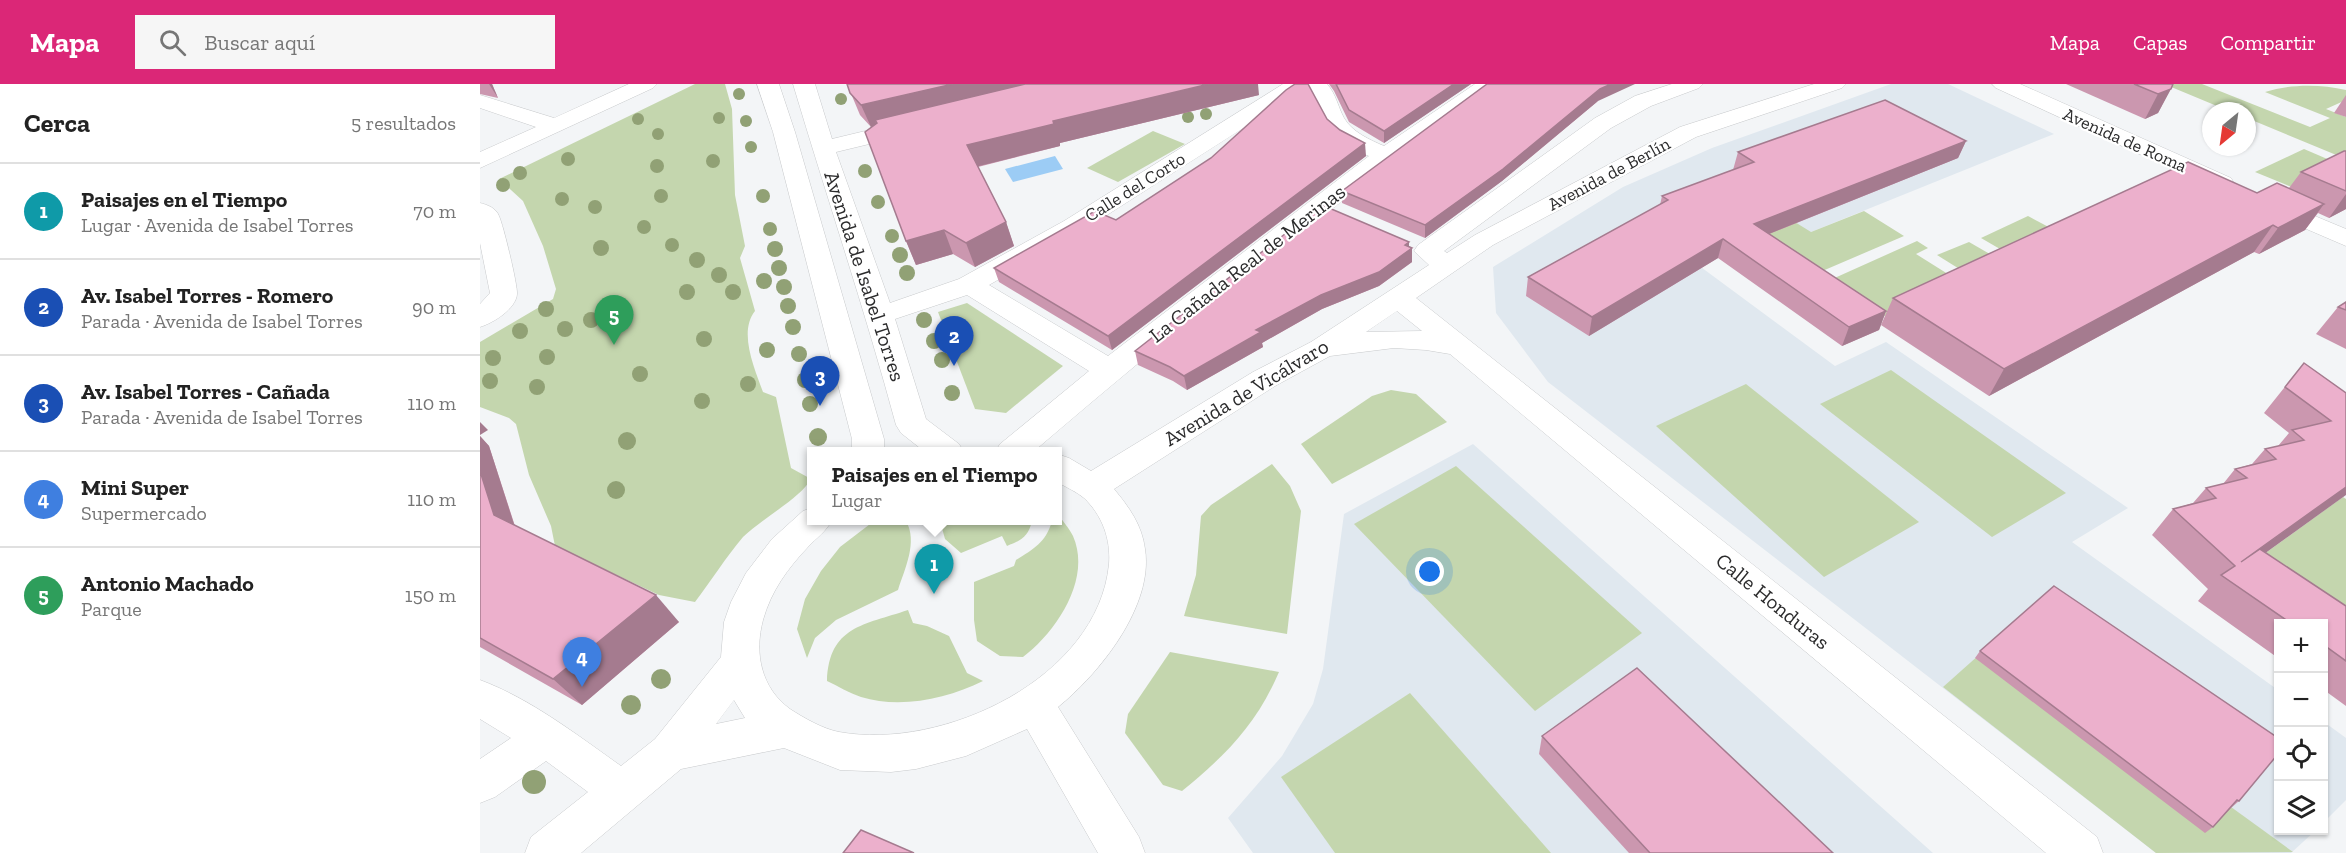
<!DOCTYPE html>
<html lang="es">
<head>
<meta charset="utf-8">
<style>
	:root { --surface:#fff; --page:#f6f6f6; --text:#222; --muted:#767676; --line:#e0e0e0; --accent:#db2777 }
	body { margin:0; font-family:"Zilla Slab",serif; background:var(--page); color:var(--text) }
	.controls { position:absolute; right:18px; bottom:18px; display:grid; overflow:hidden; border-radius:0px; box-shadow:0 2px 4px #0004 }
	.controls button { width:54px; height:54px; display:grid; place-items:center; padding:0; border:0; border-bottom:2px solid var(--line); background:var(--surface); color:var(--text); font:30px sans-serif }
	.compass { position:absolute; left:1722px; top:18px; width:54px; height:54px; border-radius:50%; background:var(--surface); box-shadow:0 2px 4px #0004; rotate:209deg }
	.you { position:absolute; left:950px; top:488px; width:21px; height:21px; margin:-15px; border:4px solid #fff; border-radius:50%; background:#1a73e8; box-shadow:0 0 0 9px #1a73e833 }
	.badge { display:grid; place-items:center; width:39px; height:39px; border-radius:50%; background:var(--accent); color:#fff; font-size:20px; font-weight:700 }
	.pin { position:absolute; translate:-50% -50px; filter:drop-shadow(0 2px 3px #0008) }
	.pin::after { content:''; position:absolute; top:32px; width:21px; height:18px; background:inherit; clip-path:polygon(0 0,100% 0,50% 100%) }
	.popup { position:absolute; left:327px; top:363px; width:255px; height:78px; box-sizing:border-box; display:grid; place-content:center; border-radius:0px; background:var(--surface); filter:drop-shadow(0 2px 4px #0005); font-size:20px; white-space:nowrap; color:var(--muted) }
	.popup b { font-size:22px; color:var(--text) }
	.popup::after { content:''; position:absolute; left:50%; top:100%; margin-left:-12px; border:12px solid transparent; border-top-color:var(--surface) }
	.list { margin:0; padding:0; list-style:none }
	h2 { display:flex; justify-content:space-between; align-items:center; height:78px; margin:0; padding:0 24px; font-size:26px }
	h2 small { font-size:20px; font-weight:400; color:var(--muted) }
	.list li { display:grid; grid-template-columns:39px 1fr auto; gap:18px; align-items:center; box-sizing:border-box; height:96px; padding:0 24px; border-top:2px solid var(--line) }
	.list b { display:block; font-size:22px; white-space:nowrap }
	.list p { margin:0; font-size:20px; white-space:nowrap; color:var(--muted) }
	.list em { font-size:20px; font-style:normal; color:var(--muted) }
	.icon { flex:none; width:33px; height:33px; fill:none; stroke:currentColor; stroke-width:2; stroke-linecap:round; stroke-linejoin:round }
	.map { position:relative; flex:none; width:1866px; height:769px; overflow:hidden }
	header { display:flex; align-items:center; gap:36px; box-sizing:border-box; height:84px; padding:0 30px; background:var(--accent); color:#fff }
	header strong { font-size:28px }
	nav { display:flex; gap:33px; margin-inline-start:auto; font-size:21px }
	.search { width:420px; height:54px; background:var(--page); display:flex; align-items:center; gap:15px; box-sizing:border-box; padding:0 21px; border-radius:0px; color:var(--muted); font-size:22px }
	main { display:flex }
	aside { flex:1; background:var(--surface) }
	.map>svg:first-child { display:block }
	.built { fill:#e0e8ef }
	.green { fill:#c4d6ae }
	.water { fill:#9cccf5 }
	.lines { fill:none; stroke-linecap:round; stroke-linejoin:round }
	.minor-casing { stroke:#c8cacc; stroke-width:1 }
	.minor { fill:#fff; fill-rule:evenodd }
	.tree { fill:#91a175 }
	.wall { fill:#cb97af }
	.shaded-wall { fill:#a57b8f }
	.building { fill:#ecb0cc; stroke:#a57b8f; stroke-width:1.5 }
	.labels { text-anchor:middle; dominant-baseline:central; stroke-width:4.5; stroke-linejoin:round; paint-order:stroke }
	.far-street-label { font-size:18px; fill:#2b2b2c; stroke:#fff }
	.street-label { font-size:21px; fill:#2b2b2c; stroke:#fff }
</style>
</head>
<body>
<header>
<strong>Mapa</strong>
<div class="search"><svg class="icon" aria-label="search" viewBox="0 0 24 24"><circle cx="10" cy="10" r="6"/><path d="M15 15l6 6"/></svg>Buscar aquí</div>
<nav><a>Mapa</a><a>Capas</a><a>Compartir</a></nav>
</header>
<main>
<aside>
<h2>Cerca<small>5 resultados</small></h2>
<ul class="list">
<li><span class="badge" style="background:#0f9aa8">1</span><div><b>Paisajes en el Tiempo</b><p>Lugar · Avenida de Isabel Torres</p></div><em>70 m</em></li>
<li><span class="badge" style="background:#1a4fb4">2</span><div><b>Av. Isabel Torres - Romero</b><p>Parada · Avenida de Isabel Torres</p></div><em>90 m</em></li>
<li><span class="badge" style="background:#1a4fb4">3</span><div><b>Av. Isabel Torres - Cañada</b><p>Parada · Avenida de Isabel Torres</p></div><em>110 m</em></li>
<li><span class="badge" style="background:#3f7fe0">4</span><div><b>Mini Super</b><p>Supermercado</p></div><em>110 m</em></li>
<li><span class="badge" style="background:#2e9e5b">5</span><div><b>Antonio Machado</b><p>Parque</p></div><em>150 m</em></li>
</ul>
</aside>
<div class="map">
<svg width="1866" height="769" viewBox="0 0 1866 769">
	<rect width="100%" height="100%" fill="#f3f5f7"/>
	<g class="built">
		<polygon points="1411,0 1468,0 1574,50 1331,148 1210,175 1355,282 1406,258 1648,424 1592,458 1798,606 1798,746 1835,747 1811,769 1676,769 1068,298 1016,229 1013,183 1143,103 1232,64"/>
		<polygon points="993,360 1453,769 773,769 748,734 802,672 833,620 843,585 864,430"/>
		<polygon points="1844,638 1866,654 1866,716 1844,738"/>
	</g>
	<g class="green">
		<path d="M215,0H245L252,25L255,111L265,162L260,174L275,227C258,248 275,286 283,308L296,313L311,384L331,395C321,414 281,435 263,453C246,473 231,497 215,518L179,511L75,462L71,442L49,391L36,340L29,334L0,323V258L73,215L76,205L63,162L43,117L19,95Z"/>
		<path d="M1684,0H1722L1830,43L1850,34L1785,8C1810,0 1840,0 1866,6V16L1846,25L1866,33V75L1767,34V27H1749Z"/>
		<polygon points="673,47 705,60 638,98 607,84"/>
		<polygon points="1824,65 1866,83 1819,106 1775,88"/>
		<polygon points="1384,127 1424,152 1326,194 1266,153 1310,135 1331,148"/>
		<polygon points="1548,132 1580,149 1532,172 1501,154"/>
		<polygon points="1437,157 1448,164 1436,170 1479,197 1394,237 1339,201"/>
		<polygon points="1489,158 1522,177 1489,191 1457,171"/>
		<polygon points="487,219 583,282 526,329 495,325 458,228"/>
		<polygon points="1411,286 1586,409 1512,453 1340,320"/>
		<polygon points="1266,300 1439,438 1344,493 1176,342"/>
		<polygon points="911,306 936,310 967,338 852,400 821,360 892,312"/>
		<polygon points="792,380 810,402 821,427 807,550 704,532 716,491 721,432 731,421"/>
		<polygon points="976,382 1162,549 1055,627 874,440"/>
		<polygon points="1863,413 1866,415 1866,530 1844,540 1755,491"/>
		<path d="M577,429C582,436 589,444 593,452C612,495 576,548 543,573L520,572L497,557L494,536V498L534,482L536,476C554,465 566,458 572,437L577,436Z"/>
		<path d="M394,437H426C438,458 425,484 418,506L356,536L335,554L327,574L317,545L325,515L341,487L360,463Z"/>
		<path d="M460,437V436L552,437C548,453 542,456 527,462L522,452L481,469L465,455Z"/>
		<path d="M428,526L433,539L447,542L469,552L487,589L503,597C467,615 420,625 381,613C369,609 358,602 347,597C349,542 384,541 428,526Z"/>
		<polygon points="1518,554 1813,768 1676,769 1463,603"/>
		<path d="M690,568L799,588C776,641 746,671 702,707L683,701L645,649L648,630Z"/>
		<polygon points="930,609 1071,769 855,769 801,693"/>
	</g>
	<polygon class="water" points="575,72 583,85 533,98 525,85"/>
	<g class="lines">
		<defs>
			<g id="minor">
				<polygon points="149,0 177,0 173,4 0,84 0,68 56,43 0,24 0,11 74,34"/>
				<polygon points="277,0 299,0 315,48 404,355 404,368 372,368 372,355 293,48"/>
				<path d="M313,0H335L352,55L431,36L439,38L442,43L439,48L356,68L410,219L479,195L584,137L803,0H847C856,10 858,23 864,34C872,48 890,56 904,62L995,0H1020L1016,4C856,117 702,240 553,368H515L520,360L609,287L487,211L415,235L446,335L479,360L484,368H445L421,349L416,341C385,226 347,114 313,0ZM826,4C836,12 837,22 842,33C851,54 870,64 889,72L628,272L509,201L602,147Z"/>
				<path d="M1192,0H1223L1219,4L1171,22L1131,44L964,167L967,169L995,151L1200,43L1334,0H1366L1362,4L1216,53L1013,161L936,214L1617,753L1623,769H1566L970,270L946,266L914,264L850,272L795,302L634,405C649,423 662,441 665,465C674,522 619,590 578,623L659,753L665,769H618L547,645L486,672L436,685L411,688L360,686L304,664L201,685L101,769H45L51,753L108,708L66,677L15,713L0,719V675L31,654L0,635V596C51,615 97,651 141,682L175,655L241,573L244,538L251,518L266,489L292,455L323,427L331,424V436H352C346,448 336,454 328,463C308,484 291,507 283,536C274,569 281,604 310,625C324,634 343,645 359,648C463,667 618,594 629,480C631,455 622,431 604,414C597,408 586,403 577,398V370L589,374L611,387L773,288L831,258L949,181L934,167L938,161L1115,34L1155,12ZM917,227L942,247L886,248ZM254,616L265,634L236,640Z"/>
				<polygon points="1512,0 1540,0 1751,94 1754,99 1751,104 1742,106 1733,104 1516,4"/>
				<polygon points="1789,113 1866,145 1866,162 1780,125 1777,120 1780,115"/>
				<path d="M0,119C8,121 16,124 19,132C23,140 38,202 37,210C36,225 13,239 0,243V220L10,209L0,159Z"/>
			</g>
		</defs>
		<use href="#minor" class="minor-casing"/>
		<use href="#minor" class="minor"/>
	</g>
	<g class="tree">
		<circle cx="259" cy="10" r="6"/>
		<circle cx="361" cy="15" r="6"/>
		<circle cx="726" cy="30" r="6"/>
		<circle cx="708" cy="33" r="6"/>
		<circle cx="239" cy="34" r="6"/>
		<circle cx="158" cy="35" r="6"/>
		<circle cx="266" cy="37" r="6"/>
		<circle cx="178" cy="50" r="6"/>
		<circle cx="271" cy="63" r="6"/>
		<circle cx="88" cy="75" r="7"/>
		<circle cx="233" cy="77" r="7"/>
		<circle cx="177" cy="82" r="7"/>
		<circle cx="385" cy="87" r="7"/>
		<circle cx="40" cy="89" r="7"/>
		<circle cx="23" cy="101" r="7"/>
		<circle cx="181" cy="112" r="7"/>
		<circle cx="283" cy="112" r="7"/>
		<circle cx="82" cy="115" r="7"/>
		<circle cx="398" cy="118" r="7"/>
		<circle cx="115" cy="123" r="7"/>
		<circle cx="164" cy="143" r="7"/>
		<circle cx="290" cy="145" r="7"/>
		<circle cx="412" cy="152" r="7"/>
		<circle cx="192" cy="161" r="7"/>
		<circle cx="121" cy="164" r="8"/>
		<circle cx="295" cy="165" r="8"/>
		<circle cx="420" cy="171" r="8"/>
		<circle cx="217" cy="176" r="8"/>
		<circle cx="299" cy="184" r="8"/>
		<circle cx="427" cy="189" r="8"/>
		<circle cx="239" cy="191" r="8"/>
		<circle cx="284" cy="197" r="8"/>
		<circle cx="304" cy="203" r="8"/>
		<circle cx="207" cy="208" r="8"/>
		<circle cx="253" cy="208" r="8"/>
		<circle cx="308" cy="222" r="8"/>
		<circle cx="66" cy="225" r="8"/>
		<circle cx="111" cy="236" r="8"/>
		<circle cx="444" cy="236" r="8"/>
		<circle cx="313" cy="243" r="8"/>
		<circle cx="85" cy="245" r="8"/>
		<circle cx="40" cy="247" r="8"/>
		<circle cx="224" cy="255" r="8"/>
		<circle cx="454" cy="257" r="8"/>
		<circle cx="287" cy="266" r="8"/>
		<circle cx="319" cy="270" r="8"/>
		<circle cx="67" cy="273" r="8"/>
		<circle cx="13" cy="274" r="8"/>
		<circle cx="462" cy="276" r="8"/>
		<circle cx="160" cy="290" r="8"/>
		<circle cx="325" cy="296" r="8"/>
		<circle cx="10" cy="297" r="8"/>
		<circle cx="268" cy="300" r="8"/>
		<circle cx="57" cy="303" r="8"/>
		<circle cx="472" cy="309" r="8"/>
		<circle cx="222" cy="317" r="8"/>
		<circle cx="330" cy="320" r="8"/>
		<circle cx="338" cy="353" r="9"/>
		<circle cx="147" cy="357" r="9"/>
		<circle cx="136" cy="406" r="9"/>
		<circle cx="181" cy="595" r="10"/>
		<circle cx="151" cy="621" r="10"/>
		<circle cx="54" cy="698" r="12"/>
	</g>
	<g class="wall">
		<polygon points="0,0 12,0 18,14 0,10"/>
		<polygon points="367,0 779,11 580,59 580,62 498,83 526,138 534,162 495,183 473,170 436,181 426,157 391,43 380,31"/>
		<polygon points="849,0 991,0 904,59 869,38 854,7"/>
		<polygon points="1586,0 1693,0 1678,29 1665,35"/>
		<polygon points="1866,11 1866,33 1854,29"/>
		<polygon points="1118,17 1022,97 945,154 862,119 862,107"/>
		<polygon points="847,35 886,72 632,266 519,198 514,184 636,136"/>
		<polygon points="1486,57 1478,74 1289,150 1406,227 1399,246 1362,262 1238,174 1109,252 1046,212 1048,193 1180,121 1182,112 1253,86 1258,68"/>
		<polygon points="1866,67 1866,125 1849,134 1838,129 1825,146 1779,170 1774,168 1509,312 1401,241 1413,214 1777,109 1809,104 1821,88"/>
		<polygon points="929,162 932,178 899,202 842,225 782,259 783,263 707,306 693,297 658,281 655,267"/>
		<polygon points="1866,218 1866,265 1836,250 1858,223"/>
		<polygon points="1824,279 1866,309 1786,469 1866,522 1866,622 1844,606 1844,540 1798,540 1798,574 1718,517 1728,505 1672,451 1693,425 1713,419 1726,404 1743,400 1755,385 1772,380 1785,365 1798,362 1809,349 1784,329"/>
		<polygon points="0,352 9,362 35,442 199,538 102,621 0,563"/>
		<polygon points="1500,567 1759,717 1751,724 1733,743 1725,749 1495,574"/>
		<polygon points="1062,652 1353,769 1149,769 1059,670"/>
	</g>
	<g class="shaded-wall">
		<polygon points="9,0 12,0 18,14"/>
		<polygon points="473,0 572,0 397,39 395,36 397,42 391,43 381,21"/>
		<polygon points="729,0 778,0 779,11 580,59 580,62 495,83 487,61 573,37"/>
		<polygon points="974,0 991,0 904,59 904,47"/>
		<polygon points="1131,0 1155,0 1118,17 1022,97 945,154 945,141 1120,5"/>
		<polygon points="1691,5 1678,29 1665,35 1678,10"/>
		<polygon points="1486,57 1478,74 1269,158 1274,140"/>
		<polygon points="885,59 886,72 632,266 628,252"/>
		<polygon points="1866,110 1866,125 1849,134"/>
		<polygon points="1844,120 1825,146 1779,170 1798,144"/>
		<polygon points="526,138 534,162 495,183 486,159"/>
		<polygon points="1793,141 1774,168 1509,312 1524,285"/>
		<polygon points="464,146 473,170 436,181 426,157"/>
		<polygon points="1243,155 1238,174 1109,252 1112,233"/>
		<polygon points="929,158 929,166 932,164 932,178 899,202 842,225 782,259 783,263 707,306 704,292 776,246"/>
		<polygon points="1406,227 1399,246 1362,262 1369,243"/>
		<polygon points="0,338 8,346 0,351"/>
		<polygon points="0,352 9,362 40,459 14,431 0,387"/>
		<polygon points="1866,403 1866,411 1748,496 1761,478"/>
		<polygon points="176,511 199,538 102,621 73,595"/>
	</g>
	<g class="building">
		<polygon points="367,0 473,0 381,21 370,9"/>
		<polygon points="545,0 729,0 573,37 574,40 487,61 526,138 486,159 464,146 426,157 385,48 397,39 395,36"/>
		<polygon points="815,0 828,0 847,35 860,46 885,59 628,252 514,184 615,127 636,136 731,74 806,6"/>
		<polygon points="856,0 974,0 904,47 869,26"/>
		<polygon points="1007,0 1131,0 1120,5 1023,85 945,141 862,107"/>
		<polygon points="1654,0 1693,0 1691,5 1678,10"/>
		<polygon points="1405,16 1486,57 1274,140 1406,227 1369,243 1243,155 1112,233 1048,193 1188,116 1182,112 1274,78 1258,68"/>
		<polygon points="1864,67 1866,67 1866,107 1821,88"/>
		<polygon points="1708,78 1777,109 1797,99 1844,120 1798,144 1793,141 1524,285 1413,214"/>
		<polygon points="842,121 929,158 925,161 932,164 899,188 841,211 776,246 781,248 704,292 690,283 655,267"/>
		<polygon points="1866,218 1866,226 1858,223"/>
		<polygon points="1824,279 1866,309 1866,403 1761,478 1780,465 1866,522 1866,577 1844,561 1844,540 1812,540 1741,491 1755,482 1693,425 1736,414 1726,404 1767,394 1755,385 1796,375 1785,365 1824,356 1812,346 1851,337 1805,303"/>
		<polygon points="0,387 14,431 176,511 73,595 0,554"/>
		<polygon points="1574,502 1798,654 1798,670 1759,717 1757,716 1733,743 1500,567"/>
		<polygon points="1157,584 1353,769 1170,769 1062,652"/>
		<polygon points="381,746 434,769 363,769"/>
	</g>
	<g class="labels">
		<g class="far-street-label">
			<text transform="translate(1645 56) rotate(24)">Avenida de Roma</text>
			<text transform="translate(1129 90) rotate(-28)">Avenida de Berlín</text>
			<text transform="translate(655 103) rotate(-32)">Calle del Corto</text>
		</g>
		<g class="street-label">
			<text transform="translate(767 179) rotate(-38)">La Cañada Real de Merinas</text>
			<text transform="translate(385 192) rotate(72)">Avenida de Isabel Torres</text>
			<text transform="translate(766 308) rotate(-31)">Avenida de Vicálvaro</text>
			<text transform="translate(1293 517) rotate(39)">Calle Honduras</text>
		</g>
	</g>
</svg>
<div class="controls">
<button>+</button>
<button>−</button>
<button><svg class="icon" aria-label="locate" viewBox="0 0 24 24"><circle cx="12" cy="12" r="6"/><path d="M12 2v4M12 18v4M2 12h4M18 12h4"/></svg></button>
<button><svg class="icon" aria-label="layers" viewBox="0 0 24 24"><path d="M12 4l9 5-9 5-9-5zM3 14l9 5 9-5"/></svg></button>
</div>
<svg class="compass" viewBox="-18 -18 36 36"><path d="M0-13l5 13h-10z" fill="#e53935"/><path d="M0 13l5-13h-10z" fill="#767676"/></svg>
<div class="you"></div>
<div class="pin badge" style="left:454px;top:510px;background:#0f9aa8">1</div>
<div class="popup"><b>Paisajes en el Tiempo</b>Lugar</div>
<div class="pin badge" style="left:474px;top:282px;background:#1a4fb4">2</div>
<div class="pin badge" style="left:340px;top:322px;background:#1a4fb4">3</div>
<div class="pin badge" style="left:102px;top:603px;background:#3f7fe0">4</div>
<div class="pin badge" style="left:134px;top:261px;background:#2e9e5b">5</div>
</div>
</main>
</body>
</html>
